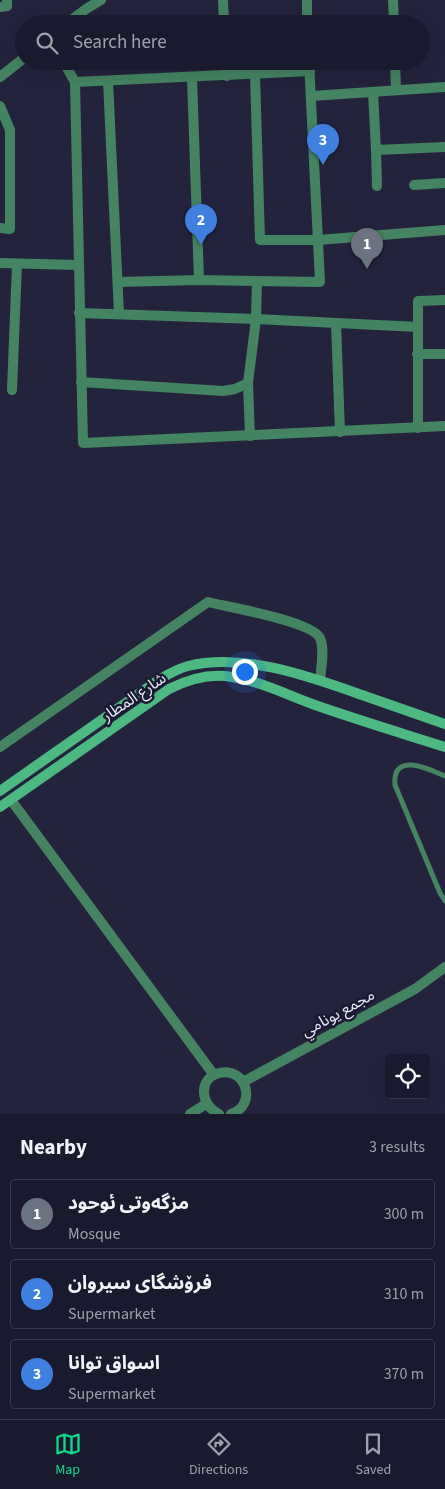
<!DOCTYPE html>
<html lang="en">
<head>
<meta charset="utf-8">
<style>
	:root { --surface:#1a1a2e; --page:#232336; --text:#f1f3f6; --muted:#9fa1aa; --line:#38384a; --accent:#0cd98a }
	body { margin:0; font-family:"Source Sans 3","Noto Sans Arabic",sans-serif; background:var(--page); color:var(--text) }
	.controls { position:absolute; right:15px; bottom:15px; display:grid; overflow:hidden; border-radius:5px; box-shadow:0 5px 20px #0002 }
	.controls button { width:45px; height:45px; display:grid; place-items:center; padding:0; border:0; border-bottom:1px solid var(--line); background:var(--surface); color:var(--text); font:25px sans-serif }
	.you { position:absolute; left:244px; top:671px; width:18px; height:18px; margin:-12px; border:4px solid #fff; border-radius:50%; background:#1a73e8; box-shadow:0 0 0 8px #1a73e833 }
	.badge { display:grid; place-items:center; width:32px; height:32px; border-radius:50%; background:var(--accent); color:#fff; font-size:16px; font-weight:700 }
	.pin { position:absolute; translate:-50% -41px; filter:drop-shadow(0 1px 2px #0008) }
	.pin::after { content:''; position:absolute; top:26px; width:18px; height:15px; background:inherit; clip-path:polygon(0 0,100% 0,50% 100%) }
	.list { margin:0; padding:0; list-style:none }
	h2 { display:flex; justify-content:space-between; align-items:center; height:65px; margin:0; padding:0 20px; font-size:21px }
	h2 small { font-size:16px; font-weight:400; color:var(--muted) }
	.list li { display:grid; grid-template-columns:32px 1fr auto; gap:15px; align-items:center; box-sizing:border-box; height:70px; margin:0 10px 10px; padding:0 10px; border:1px solid var(--line); border-radius:5px }
	.list b { display:block; font-size:19px; white-space:nowrap }
	.list p { margin:0; font-size:16px; white-space:nowrap; color:var(--muted) }
	.list em { font-size:16px; font-style:normal; color:var(--muted) }
	.icon { flex:none; width:28px; height:28px; fill:none; stroke:currentColor; stroke-width:2; stroke-linecap:round; stroke-linejoin:round }
	.map { position:relative; flex:none; width:445px; height:1114px; overflow:hidden }
	.search { position:absolute; background:var(--surface); box-shadow:0 5px 20px #0002; left:15px; right:15px; top:15px; height:55px; display:flex; align-items:center; gap:12px; box-sizing:border-box; padding:0 18px; border-radius:28px; color:var(--muted); font-size:19px }
	.sheet { height:305px; background:var(--surface) }
	nav { display:flex; justify-content:space-around; align-items:center; box-sizing:border-box; height:70px; border-top:1px solid var(--line); background:var(--surface); font-size:14px; color:var(--muted) }
	nav a { display:grid; justify-items:center; gap:2px }
	nav .on { color:var(--accent) }
	.map>svg:first-child { display:block }
	.lines { fill:none; stroke-linecap:round; stroke-linejoin:round }
	.lane { stroke:#458462; stroke-width:5 }
	.street { stroke:#458462; stroke-width:10 }
	.secondary { stroke:#4db982; stroke-width:10 }
	.labels { text-anchor:middle; dominant-baseline:central; stroke-width:5; stroke-linejoin:round; paint-order:stroke }
	.street-label { font-size:16px; fill:#e5e7f8; stroke:#1a1932 }
</style>
</head>
<body>
<div class="map">
<svg width="445" height="1114" viewBox="0 0 445 1114">
	<rect width="100%" height="100%" fill="#23233d"/>
	<g class="lines">
		<path class="lane" d="M445,776C429,769 392,751 395,785L440,893L445,901"/>
		<g class="street">
			<polyline points="223,0 224,24"/>
			<polyline points="307,0 307,24"/>
			<polyline points="393,0 394,24"/>
			<polyline points="0,7 7,6 7,0"/>
			<polyline points="66,24 86,9 101,0"/>
			<polyline points="63,61 75,82 83,443 445,426"/>
			<polyline points="226,61 227,76"/>
			<polyline points="395,61 396,90"/>
			<polyline points="255,75 260,240 318,240 445,230"/>
			<polyline points="0,77 24,58"/>
			<polyline points="192,78 199,280"/>
			<polyline points="108,81 119,314"/>
			<polyline points="75,82 310,71"/>
			<polyline points="373,92 376,150 445,147"/>
			<polyline points="312,96 445,87"/>
			<polyline points="0,106 10,130 10,229 0,228"/>
			<polyline points="376,150 377,186"/>
			<polyline points="414,185 445,183"/>
			<polyline points="0,263 78,265"/>
			<polyline points="118,282 199,280 320,282 309,61"/>
			<polyline points="79,313 256,319 418,327"/>
			<polyline points="336,323 340,432"/>
			<polyline points="417,354 445,354"/>
			<polyline points="81,382 223,391 235,389 248,383 256,319 257,281"/>
			<polyline points="248,383 250,436"/>
			<polyline points="12,390 17,264"/>
			<polyline points="418,428 418,301 445,300"/>
			<path d="M0,747L208,602C228,607 312,621 320,638C325,650 321,668 320,680"/>
			<polyline points="11,800 214,1075"/>
			<polyline points="243,1082 415,989 445,967"/>
			<polyline points="190,1114 206,1104"/>
			<path d="M219,1114C201,1106 197,1079 219,1073C246,1066 258,1105 231,1114"/>
		</g>
		<g class="secondary">
			<path d="M0,791L157,681C167,675 176,669 188,666C243,652 311,677 362,695C390,705 417,714 445,724"/>
			<path d="M0,807L169,689C189,679 210,673 232,677C260,681 287,695 315,705C358,720 401,733 445,747"/>
		</g>
	</g>
	<g class="labels">
		<g class="street-label">
			<text transform="translate(134 697) rotate(-34)">شارع المطار</text>
			<text transform="translate(338 1013) rotate(-29)">مجمع يونامي</text>
		</g>
	</g>
</svg>
<div class="controls">
<button><svg class="icon" aria-label="locate" viewBox="0 0 24 24"><circle cx="12" cy="12" r="6"/><path d="M12 2v4M12 18v4M2 12h4M18 12h4"/></svg></button>
</div>
<div class="you"></div>
<div class="pin badge" style="left:367px;top:269px;background:#6b7280">1</div>
<div class="pin badge" style="left:201px;top:245px;background:#3f7fe0">2</div>
<div class="pin badge" style="left:323px;top:165px;background:#3f7fe0">3</div>
<div class="search"><svg class="icon" aria-label="search" viewBox="0 0 24 24"><circle cx="10" cy="10" r="6"/><path d="M15 15l6 6"/></svg>Search here</div>
</div>
<section class="sheet">
<h2>Nearby<small>3 results</small></h2>
<ul class="list">
<li><span class="badge" style="background:#6b7280">1</span><div><b>مزگەوتی ئوحود</b><p>Mosque</p></div><em>300 m</em></li>
<li><span class="badge" style="background:#3f7fe0">2</span><div><b>فرۆشگای سیروان</b><p>Supermarket</p></div><em>310 m</em></li>
<li><span class="badge" style="background:#3f7fe0">3</span><div><b>اسواق توانا</b><p>Supermarket</p></div><em>370 m</em></li>
</ul>
</section>
<nav>
<a class="on"><svg class="icon" aria-label="map" viewBox="0 0 24 24"><path d="M3 6l6-2 6 2 6-2v14l-6 2-6-2-6 2zM9 4v14M15 6v14"/></svg>Map</a>
<a><svg class="icon" aria-label="directions" viewBox="0 0 24 24"><path d="M12 3l9 9-9 9-9-9zM9 14v-3h6M13 9l2 2-2 2"/></svg>Directions</a>
<a><svg class="icon" aria-label="saved" viewBox="0 0 24 24"><path d="M7 4h10v16l-5-4-5 4z"/></svg>Saved</a>
</nav>
</body>
</html>
